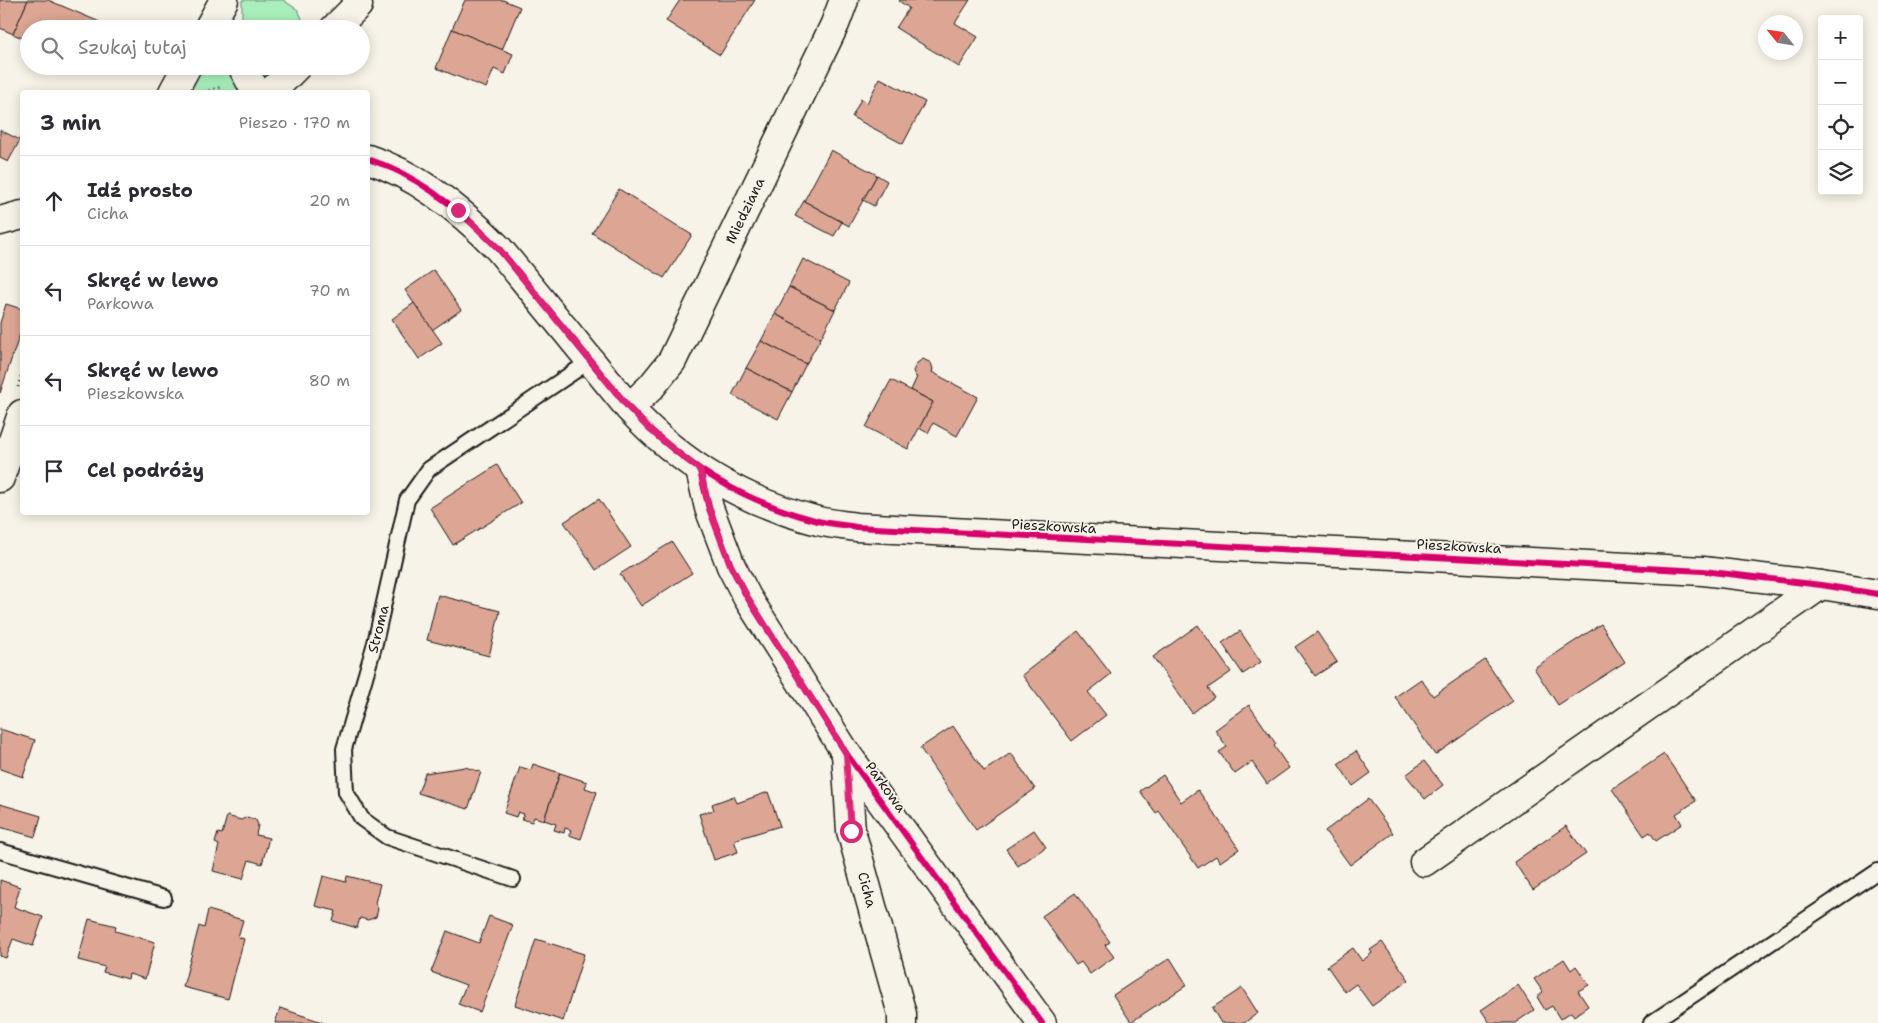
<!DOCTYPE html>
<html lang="pl">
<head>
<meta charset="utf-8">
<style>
	:root { --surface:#fff; --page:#f7f7f7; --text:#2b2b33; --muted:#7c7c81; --line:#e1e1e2 }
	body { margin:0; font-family:"Shantell Sans",sans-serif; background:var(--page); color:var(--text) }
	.controls { position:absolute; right:15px; top:15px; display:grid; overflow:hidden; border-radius:5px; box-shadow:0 2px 12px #0003 }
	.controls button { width:45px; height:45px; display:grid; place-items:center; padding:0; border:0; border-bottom:1px solid var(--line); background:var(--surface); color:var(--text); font:25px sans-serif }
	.compass { position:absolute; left:1758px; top:15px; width:45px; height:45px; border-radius:50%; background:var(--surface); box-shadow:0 2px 12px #0003; rotate:300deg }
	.stop { position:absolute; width:15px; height:15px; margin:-11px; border:4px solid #db2777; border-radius:50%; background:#fff }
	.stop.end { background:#db2777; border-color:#fff; box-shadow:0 1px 5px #0008 }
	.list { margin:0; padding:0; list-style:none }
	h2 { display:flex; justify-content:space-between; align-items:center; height:65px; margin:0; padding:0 20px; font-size:21px }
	h2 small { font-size:16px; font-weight:400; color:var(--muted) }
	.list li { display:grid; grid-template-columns:32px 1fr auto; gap:15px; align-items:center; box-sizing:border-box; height:90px; padding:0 20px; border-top:1px solid var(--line) }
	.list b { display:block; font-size:19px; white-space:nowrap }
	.list p { margin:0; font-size:16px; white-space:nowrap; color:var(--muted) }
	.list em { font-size:16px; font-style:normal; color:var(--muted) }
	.icon { flex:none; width:28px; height:28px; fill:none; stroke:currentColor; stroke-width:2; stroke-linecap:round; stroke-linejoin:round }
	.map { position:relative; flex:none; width:1878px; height:1023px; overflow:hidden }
	.search { position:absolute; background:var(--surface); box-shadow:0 2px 12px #0003; left:20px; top:20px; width:350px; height:55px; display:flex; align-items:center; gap:12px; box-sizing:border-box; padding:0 18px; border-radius:28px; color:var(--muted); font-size:19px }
	.panel { position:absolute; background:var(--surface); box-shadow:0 2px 12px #0003; left:20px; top:90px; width:350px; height:425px; border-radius:5px }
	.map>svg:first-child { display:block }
	.green { fill:#a9efbb; stroke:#62866c }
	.building { fill:#dca594; stroke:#1c1c1c }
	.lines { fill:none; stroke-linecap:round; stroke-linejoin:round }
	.lane-casing { stroke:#1c1c1c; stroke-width:18 }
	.street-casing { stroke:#1c1c1c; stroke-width:31 }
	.secondary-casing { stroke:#1c1c1c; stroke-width:31 }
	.path { stroke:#1c1c1c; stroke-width:3; stroke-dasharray:1 4; stroke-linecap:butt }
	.lane { stroke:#f7f3e8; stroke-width:14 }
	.street { stroke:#f7f3e8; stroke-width:28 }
	.secondary { stroke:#f7f3e8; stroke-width:28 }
	.cycleway-casing { stroke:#f7f3e8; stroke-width:9 }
	.cycleway { stroke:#d6006c; stroke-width:6 }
	.route { stroke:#db2777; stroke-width:6 }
	.labels { text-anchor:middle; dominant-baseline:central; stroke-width:4; stroke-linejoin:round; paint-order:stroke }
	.street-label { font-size:14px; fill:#1c1c1c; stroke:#f7f3e8 }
</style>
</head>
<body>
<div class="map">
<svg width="1878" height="1023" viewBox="0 0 1878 1023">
	<rect width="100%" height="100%" fill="#f7f3e8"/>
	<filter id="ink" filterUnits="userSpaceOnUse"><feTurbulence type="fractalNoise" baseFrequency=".02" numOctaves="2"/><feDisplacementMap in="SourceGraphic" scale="10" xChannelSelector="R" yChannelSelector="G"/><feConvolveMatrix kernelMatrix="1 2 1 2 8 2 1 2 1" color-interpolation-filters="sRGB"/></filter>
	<g filter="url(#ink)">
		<g class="green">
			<polygon points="242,0 283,0 298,10 305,25 303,29 242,29"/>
			<polygon points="203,66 227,66 242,92 188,92"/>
		</g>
		<g class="building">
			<polygon points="0,0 28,0 13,34 0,28"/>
			<polygon points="28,0 48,0 102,23 100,29 29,29 29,41 13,34"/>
			<polygon points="465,0 503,0 520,7 502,50 452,29"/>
			<polygon points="680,0 755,0 720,55 666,21"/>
			<polygon points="900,0 970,0 955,23 978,37 959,67 896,28 909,8 899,1"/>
			<polygon points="452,29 513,54 505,74 494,69 486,88 436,68"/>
			<polygon points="880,78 925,102 903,144 852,117 861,99 867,103"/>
			<polygon points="0,130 20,140 8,162 0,158"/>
			<polygon points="831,150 877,175 849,226 804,201"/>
			<polygon points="877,175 887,181 874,206 863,200"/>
			<polygon points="619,189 692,235 664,278 592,233"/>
			<polygon points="804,201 842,222 834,236 795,216"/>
			<polygon points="803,259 849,283 835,310 789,287"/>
			<polygon points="434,270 461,310 432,330 405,290"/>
			<polygon points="789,287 835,310 821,338 775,314"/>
			<polygon points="414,303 442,343 419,359 392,319"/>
			<polygon points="6,304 22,309 22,328 0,393 0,323"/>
			<polygon points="775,314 821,338 806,364 761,341"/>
			<polygon points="761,341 806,364 792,392 746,368"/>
			<polygon points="923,359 931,363 933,369 932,372 978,397 957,436 933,423 928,433 919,428 933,402 911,390 917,377 915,376 913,371 917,363"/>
			<polygon points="746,368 792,392 778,419 732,395"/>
			<polygon points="891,380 933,402 908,449 866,427"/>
			<polygon points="497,465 521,503 453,545 430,508"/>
			<polygon points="599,499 631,547 596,570 564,522"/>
			<polygon points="672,542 692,573 641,606 620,574"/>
			<polygon points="438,595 500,611 489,656 427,640"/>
			<polygon points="1601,624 1625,662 1558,705 1534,668"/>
			<polygon points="1198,625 1231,672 1208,688 1214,697 1192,713 1153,657"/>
			<polygon points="1078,631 1111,674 1088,692 1106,715 1072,741 1022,675"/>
			<polygon points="1240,631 1261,662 1243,674 1222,643"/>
			<polygon points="1317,632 1337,662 1315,676 1295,647"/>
			<polygon points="1485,660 1513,701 1435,755 1395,697 1421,679 1433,696"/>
			<polygon points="1249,705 1276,744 1274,746 1289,768 1267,784 1252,762 1235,774 1219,752 1227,747 1215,730"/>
			<polygon points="953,726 984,771 1011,753 1035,789 976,830 920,748"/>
			<polygon points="0,729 35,740 23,777 0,769"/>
			<polygon points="1356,751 1371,773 1353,786 1338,764"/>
			<polygon points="1664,754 1696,801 1676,814 1682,824 1656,841 1650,832 1644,836 1612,789"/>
			<polygon points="1424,761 1443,785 1425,799 1406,775"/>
			<polygon points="533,764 560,773 544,820 534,817 532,822 522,819 524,814 518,812 516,817 504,813 520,767 531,770"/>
			<polygon points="465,767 481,772 468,809 418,793 425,773"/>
			<polygon points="560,773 587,782 585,788 597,792 581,839 569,835 571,830 565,828 564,833 554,830 556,824 544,820"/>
			<polygon points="1163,775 1181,802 1198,790 1239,849 1220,862 1216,856 1198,868 1159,811 1156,813 1140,791"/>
			<polygon points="768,792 780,826 734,840 738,852 714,860 699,814 714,810 712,804 734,796 737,803"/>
			<polygon points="1368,799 1393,833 1350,865 1325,831"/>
			<polygon points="0,804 41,816 35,837 0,827"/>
			<polygon points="227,816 241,820 247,817 256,820 258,825 256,835 269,838 262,864 249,860 243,879 213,871 219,845 215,843 218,833 222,834"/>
			<polygon points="1566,826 1586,854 1533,890 1514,862"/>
			<polygon points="1034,830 1046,847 1018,866 1006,849"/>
			<polygon points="323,876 346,882 347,876 380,884 375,903 378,909 376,917 368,920 360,918 357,928 333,921 336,911 315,906"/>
			<polygon points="0,880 20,887 14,907 43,917 33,946 13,939 6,958 0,956"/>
			<polygon points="1075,893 1110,942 1105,945 1114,957 1090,974 1081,962 1076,965 1042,916"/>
			<polygon points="208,910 243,920 238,937 244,939 228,999 183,987 199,926 204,928"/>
			<polygon points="489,916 513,925 480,1012 458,1004 466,985 431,972 447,931 479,943"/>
			<polygon points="89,919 116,926 115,931 155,942 145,979 129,974 128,979 103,972 105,967 78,960"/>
			<polygon points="536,939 584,954 563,1021 515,1005"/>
			<polygon points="1382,942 1409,980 1372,1006 1356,984 1345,992 1327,966 1353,948 1362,961 1372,953 1370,950"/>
			<polygon points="1170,958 1187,985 1131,1022 1113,995"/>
			<polygon points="1564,959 1571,970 1576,966 1589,985 1578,991 1588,1006 1574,1016 1571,1012 1560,1019 1552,1006 1545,1010 1537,997 1543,992 1534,979"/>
			<polygon points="1518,985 1534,1010 1515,1023 1490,1023 1481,1010"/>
			<polygon points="1242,988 1258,1013 1244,1023 1221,1023 1212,1008"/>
			<polygon points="280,1008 322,1022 322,1023 275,1023"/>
		</g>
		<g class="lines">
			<defs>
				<g id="lane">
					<polyline points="0,851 164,898"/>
					<polyline points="513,879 387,837 362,819 346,792 344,749 375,643 407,500 429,469 590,361"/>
					<polyline points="1651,1023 1878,871"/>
				</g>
				<g id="street">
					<polyline points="334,29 358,5 357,0"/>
					<polyline points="271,92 297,66"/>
					<path id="s1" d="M629,408L651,387L672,361L835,24L844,0"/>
					<polyline points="700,470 709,508 731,566 747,597 846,753 1042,1023"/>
					<polyline points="0,478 22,414"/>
					<path id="s2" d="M846,753L851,831L902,1014V1023"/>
					<polyline points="1424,862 1821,585"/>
				</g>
				<g id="secondary">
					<polyline points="208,29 224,0"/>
					<polyline points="242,66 256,92"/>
					<polyline points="173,92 187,66"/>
					<path d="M368,159C418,175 463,212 499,249L629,408C683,466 742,501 818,521C831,524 844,525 856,527L1703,571L1821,585L1878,594"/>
					<polyline points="0,221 22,215"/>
				</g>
			</defs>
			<use href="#lane" class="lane-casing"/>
			<use href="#street" class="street-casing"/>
			<use href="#secondary" class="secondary-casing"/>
			<g class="path">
				<polyline points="204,92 222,87"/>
				<polyline points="18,387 22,373"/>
			</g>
			<use href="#lane" class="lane"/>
			<use href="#street" class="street"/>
			<use href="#secondary" class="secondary"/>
			<defs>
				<g id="cycleway">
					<path d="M368,159C418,175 463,212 499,249L629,408C683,466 742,501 818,521C831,524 844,525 856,527L1703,571L1821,585L1878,594"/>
					<polyline points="700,470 709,508 731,566 747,597 846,753 1042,1023"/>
				</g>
			</defs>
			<use href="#cycleway" class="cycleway-casing"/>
			<use href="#cycleway" class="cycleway"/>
		</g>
	</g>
	<g class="lines" filter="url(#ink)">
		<polyline class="route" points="458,210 499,249 629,408 650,430 700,470 709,508 731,566 747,596 846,753 851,831"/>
	</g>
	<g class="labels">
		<g class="street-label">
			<text stroke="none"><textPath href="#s1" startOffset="231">Miedziana</textPath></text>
			<text transform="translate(1054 526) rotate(3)">Pieszkowska</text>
			<text transform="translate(1459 546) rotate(3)">Pieszkowska</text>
			<text transform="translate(378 629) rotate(-76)">Stroma</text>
			<text transform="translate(886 787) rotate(54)">Parkowa</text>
			<text stroke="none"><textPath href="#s2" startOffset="139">Cicha</textPath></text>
		</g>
	</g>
</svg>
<div class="controls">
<button>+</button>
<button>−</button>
<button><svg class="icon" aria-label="locate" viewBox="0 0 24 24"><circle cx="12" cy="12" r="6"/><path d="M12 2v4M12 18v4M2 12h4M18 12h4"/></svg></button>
<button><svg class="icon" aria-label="layers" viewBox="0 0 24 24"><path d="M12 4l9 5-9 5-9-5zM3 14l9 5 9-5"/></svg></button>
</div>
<svg class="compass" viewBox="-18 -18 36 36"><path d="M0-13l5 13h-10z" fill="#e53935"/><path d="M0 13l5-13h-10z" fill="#7c7c81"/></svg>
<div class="stop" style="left:851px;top:831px"></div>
<div class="stop end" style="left:458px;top:210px"></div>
<div class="search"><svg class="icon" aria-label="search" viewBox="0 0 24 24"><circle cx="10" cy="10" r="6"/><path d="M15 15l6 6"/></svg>Szukaj tutaj</div>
<section class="panel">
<h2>3 min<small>Pieszo · 170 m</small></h2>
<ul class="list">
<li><svg class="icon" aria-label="ahead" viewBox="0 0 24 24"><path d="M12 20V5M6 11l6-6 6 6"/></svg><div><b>Idź prosto</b><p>Cicha</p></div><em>20 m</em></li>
<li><svg class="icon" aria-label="left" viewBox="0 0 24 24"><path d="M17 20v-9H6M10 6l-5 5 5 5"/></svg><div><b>Skręć w lewo</b><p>Parkowa</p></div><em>70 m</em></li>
<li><svg class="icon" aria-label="left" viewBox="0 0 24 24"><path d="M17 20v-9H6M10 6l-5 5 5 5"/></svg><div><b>Skręć w lewo</b><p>Pieszkowska</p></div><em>80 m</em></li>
<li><svg class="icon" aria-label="arrive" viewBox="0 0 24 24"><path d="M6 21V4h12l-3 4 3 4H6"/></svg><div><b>Cel podróży</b></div></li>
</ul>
</section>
</div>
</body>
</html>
